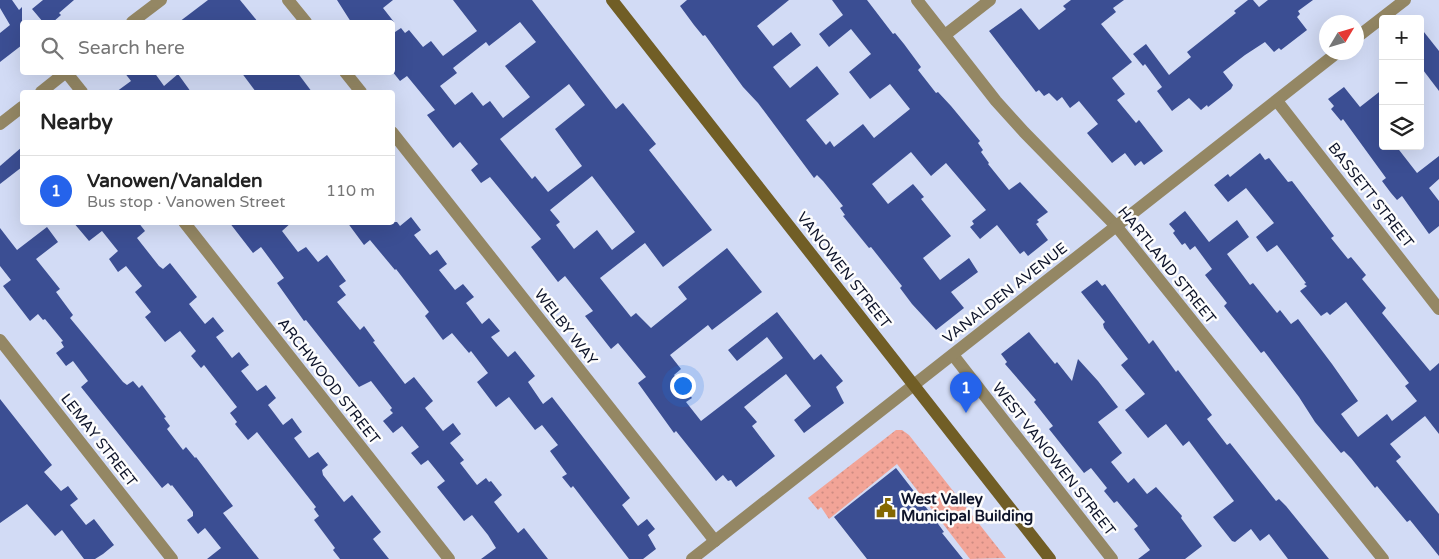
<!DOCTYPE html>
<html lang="en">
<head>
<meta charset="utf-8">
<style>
	:root { --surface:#fff; --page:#f6f6f6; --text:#222; --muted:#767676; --line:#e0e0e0; --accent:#2563eb }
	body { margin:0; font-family:"Varela Round",sans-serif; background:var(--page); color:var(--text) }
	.controls { position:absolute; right:15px; top:15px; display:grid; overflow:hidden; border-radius:5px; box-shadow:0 5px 20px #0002 }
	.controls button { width:45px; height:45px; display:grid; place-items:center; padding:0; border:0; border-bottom:1px solid var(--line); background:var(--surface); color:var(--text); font:25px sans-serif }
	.compass { position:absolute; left:1319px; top:15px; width:45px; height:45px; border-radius:50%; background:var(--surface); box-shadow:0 5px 20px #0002; rotate:52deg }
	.you { position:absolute; left:682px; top:385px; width:18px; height:18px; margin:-12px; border:4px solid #fff; border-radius:50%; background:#1a73e8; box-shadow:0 0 0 8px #1a73e833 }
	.badge { display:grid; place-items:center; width:32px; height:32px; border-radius:50%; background:var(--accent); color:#fff; font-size:16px; font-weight:700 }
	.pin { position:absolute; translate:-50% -41px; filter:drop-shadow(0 1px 2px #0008) }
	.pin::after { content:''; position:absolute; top:26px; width:18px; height:15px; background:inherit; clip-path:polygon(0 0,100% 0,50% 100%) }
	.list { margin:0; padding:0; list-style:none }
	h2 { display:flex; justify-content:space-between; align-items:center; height:65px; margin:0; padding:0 20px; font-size:21px }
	h2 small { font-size:16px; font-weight:400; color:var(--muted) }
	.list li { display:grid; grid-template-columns:32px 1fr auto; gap:15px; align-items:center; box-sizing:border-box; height:70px; padding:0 20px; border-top:1px solid var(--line) }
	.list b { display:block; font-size:19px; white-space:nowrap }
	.list p { margin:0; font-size:16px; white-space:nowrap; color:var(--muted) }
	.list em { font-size:16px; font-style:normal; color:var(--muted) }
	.icon { flex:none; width:28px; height:28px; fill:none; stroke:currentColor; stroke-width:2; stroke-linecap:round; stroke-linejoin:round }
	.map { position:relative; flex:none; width:1439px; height:559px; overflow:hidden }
	.search { position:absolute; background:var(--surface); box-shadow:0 5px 20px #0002; left:20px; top:20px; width:375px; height:55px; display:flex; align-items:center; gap:12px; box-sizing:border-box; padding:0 18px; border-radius:5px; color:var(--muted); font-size:19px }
	.panel { position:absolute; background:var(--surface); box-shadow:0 5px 20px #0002; left:20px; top:90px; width:375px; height:135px; border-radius:5px }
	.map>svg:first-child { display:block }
	.park { fill:url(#park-dots) }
	.building { fill:#3b4e93; fill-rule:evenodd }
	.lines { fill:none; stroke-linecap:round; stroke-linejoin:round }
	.minor { stroke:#948764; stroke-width:12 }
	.tertiary { stroke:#948764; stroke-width:12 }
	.secondary { stroke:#715e26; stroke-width:12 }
	.labels { text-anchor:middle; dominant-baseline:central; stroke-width:5; stroke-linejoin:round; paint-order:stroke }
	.street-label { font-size:15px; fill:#0e142a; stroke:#fdfdfd }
	.poi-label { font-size:15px; font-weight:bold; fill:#0e142a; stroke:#fdfdfd; text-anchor:start }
</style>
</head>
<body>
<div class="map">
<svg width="1439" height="559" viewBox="0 0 1439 559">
	<defs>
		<pattern id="park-dots" width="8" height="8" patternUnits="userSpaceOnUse" patternTransform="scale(1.25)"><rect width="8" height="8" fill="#f2a497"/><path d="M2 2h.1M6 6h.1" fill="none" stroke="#ce8c82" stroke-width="1.8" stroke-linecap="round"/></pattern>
	</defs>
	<rect width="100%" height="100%" fill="#d2dbf5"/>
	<polygon class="park" points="896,430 902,430 909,435 1006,558 970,559 897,464 829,519 821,507 818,510 808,498"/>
	<g class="building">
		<polygon points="0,0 12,0 19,10 22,7 22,45 0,62 0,33 10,25 0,8"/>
		<polygon points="43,0 74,0 59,13 61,15 53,22 43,22 32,9"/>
		<polygon points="208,0 240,0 258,22 179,22"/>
		<polygon points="337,0 393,0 383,8 394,22 351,22"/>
		<path d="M453,0H532L616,109L623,103L656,144L649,150L712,230L663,267L645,243L600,278L631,317L636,313L651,328L687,299L678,287L727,248L762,292L712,330L708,325L670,355L681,369L674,375L692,398L686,402L701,421L783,358L767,337L737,361L728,350L777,312L814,360L821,354L843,381L836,387L844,403L804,433L794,420L811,406L786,374L744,407L757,422L752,426L775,456L736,487L731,480L728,481L723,475L716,481L676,431L674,433L638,383L646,377L618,343L611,349L585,316L593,311L565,276L558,282L531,247L541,239L490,177L481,183L471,170L478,164L460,142L453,148L427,115L435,110L407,76L400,81L392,71V34L401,28L405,33L409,30L423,47L431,41L443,56L477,31ZM520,22L536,42L505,66L530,97L503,118L490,101L483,106L472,92L455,105L440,86L457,73L453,68L486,42L489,46ZM569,84L585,105L555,129L582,166L548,192L535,176L532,179L500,139ZM592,176L635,232L612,250L597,230L574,249L556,225L560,222L550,210Z"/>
		<polygon points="687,0 789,0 757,26 773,46 791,32 801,45 773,67 790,88 817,66 839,94 806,120 826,145 830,141 834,147 863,124 874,138 910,109 890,84 870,99 849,72 871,54 851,29 829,47 819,34 843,15 832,0 867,0 893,34 895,33 904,44 921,67 918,70 936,93 938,92 951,106 980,141 978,143 983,150 981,152 989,163 988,164 1009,190 1020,182 1048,212 1037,220 1039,222 1036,224 1048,240 1028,256 1024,251 1020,254 997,225 980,239 970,227 974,224 972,221 986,210 946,163 931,176 911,152 872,184 888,204 913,184 924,197 921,199 951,236 923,258 940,280 969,258 978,272 951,292 964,308 936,330 912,304 900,288 902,286 871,247 869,248 843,216 845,215 840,208 843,206 823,181 817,175 814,178 758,103 743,87 705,35 703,36 694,25 680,6"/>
		<polygon points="1071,0 1124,0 1113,8 1116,12 1101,24 1132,62 1112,78 1125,94 1117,100 1136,123 1139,120 1163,151 1144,165 1141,161 1135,166 1125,153 1112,163 1087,133 1098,124 1079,101 1070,108 1062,97 1057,101 1049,93 1044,96 1039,90 1036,92 989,31 1021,8 1039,30 1066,9 1063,6"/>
		<polygon points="1248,0 1253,0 1259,7 1268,0 1313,0 1298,11 1300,14 1297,17 1307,30 1281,50 1279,48 1274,52 1265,42 1245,55 1223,72 1233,85 1231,89 1208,107 1207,105 1201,110 1189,98 1172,111 1157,91 1162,87 1145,64 1143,66 1133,54 1146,44 1169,75 1191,57 1187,52 1236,13 1234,11"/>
		<polygon points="1420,27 1439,51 1439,91 1420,66"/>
		<polygon points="124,72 154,72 164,86 178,74 191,92 116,92 131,81"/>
		<polygon points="241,72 297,72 312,92 256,92"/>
		<polygon points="1344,87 1360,107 1383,89 1383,146 1396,146 1417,173 1439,156 1439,179 1429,188 1439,201 1439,226 1429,234 1402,196 1397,200 1391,193 1382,181 1386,178 1343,119 1341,121 1331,109 1334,106 1328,99"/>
		<polygon points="22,147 22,167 0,184 0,166"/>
		<polygon points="1260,153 1265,160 1269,158 1288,182 1292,181 1334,236 1331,238 1348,259 1351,257 1366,275 1362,279 1386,308 1382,313 1430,371 1439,363 1439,434 1425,416 1390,444 1401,457 1396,461 1439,514 1439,556 1410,520 1407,522 1377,486 1375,488 1351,458 1344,451 1341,453 1315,422 1299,397 1264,351 1261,353 1224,306 1227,303 1205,275 1212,269 1195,246 1190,250 1185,243 1182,245 1173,233 1175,231 1169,224 1185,211 1209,242 1237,220 1249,237 1227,254 1250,285 1253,283 1277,313 1280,310 1291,324 1298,319 1332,364 1358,401 1341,414 1358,437 1387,414 1392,421 1417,401 1405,386 1409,383 1346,302 1330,315 1327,312 1321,316 1300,291 1307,286 1304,284 1306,283 1277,245 1267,252 1256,237 1274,223 1246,188 1228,202 1214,185 1228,174 1230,177"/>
		<polygon points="411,217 421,230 414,235 430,255 437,250 447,264 439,270 455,290 463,284 474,297 466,303 482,324 489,318 500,331 491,337 508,357 515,351 535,376 528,382 543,404 552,397 630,498 622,505 638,526 647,519 655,529 648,535 656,549 643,559 629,559 573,486 571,488 562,477 567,474 550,451 558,445 542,425 535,430 509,397 496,407 477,382 488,373 471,351 469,353 452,333 443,340 425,316 429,312 396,269 395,270 370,240 364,245 347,222 397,222 400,226"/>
		<polygon points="73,222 138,222 145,231 137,238 159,266 163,269 170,263 197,297 189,304 205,324 213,317 224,331 216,337 232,358 239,352 249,365 241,371 257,391 266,385 276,398 268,405 283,425 292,418 302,432 294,438 309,458 318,452 328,465 322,470 323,475 344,502 352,495 381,532 373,539 389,559 340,559 333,550 335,548 314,520 319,516 314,509 316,507 257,432 248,440 235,424 237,422 230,413 237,407 204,365 201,368 191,356 196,351 180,331 165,342 145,317 151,312 135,292 142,286 126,266 118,272 109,259 118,251 102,231 89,241"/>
		<polygon points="229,222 292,222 282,231 298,252 306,247 318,262 327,255 346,281 339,286 346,295 337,302 360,330 364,326 375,341 373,342 405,384 414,377 433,401 425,408 443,431 453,423 461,434 450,443 464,460 460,463 477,485 486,478 489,482 491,481 502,495 494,502 518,533 524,528 548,559 481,559 496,548 488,535 472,515 464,521 437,487 445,481 428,460 421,465 411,453 419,447 402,426 393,433 383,421 393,413 390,410 392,408 371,381 359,387 306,320 304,321 277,283 284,278 261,247 253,253"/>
		<polygon points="47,227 58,242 36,259 60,289 56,292 73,315 70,318 123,382 127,385 133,381 139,388 142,385 166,417 164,418 170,426 167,429 183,450 186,447 195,458 196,457 233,506 223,513 259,559 207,559 221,548 205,528 198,534 187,520 193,516 193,512 172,485 171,486 168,483 162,488 81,387 88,381 73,361 66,366 56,353 64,347 61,342 63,341 45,319 43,320 38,314 30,321 3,286 11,280 0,266 0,228 17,250"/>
		<polygon points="1097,280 1102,286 1105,284 1149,344 1153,340 1176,372 1178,370 1184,378 1212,415 1207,419 1227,445 1230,443 1276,501 1279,499 1286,506 1329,559 1288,559 1269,534 1260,541 1251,529 1235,542 1232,541 1213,517 1234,501 1189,441 1183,446 1166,424 1148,438 1125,410 1145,394 1121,365 1128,359 1104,328 1103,324 1105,322 1081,292"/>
		<polygon points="1029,332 1055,364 1057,362 1072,381 1078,359 1098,381 1118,407 1098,422 1122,453 1111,462 1128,483 1134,478 1147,494 1156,487 1182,516 1181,518 1202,546 1185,559 1138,559 1150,550 1134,529 1138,526 1117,501 1114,503 1104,491 1107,488 1091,468 1084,473 1049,429 1053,426 1034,402 1036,400 1005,364 1007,362 1001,354"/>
		<polygon points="0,399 52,465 44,472 61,491 68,486 78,499 70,505 86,525 94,519 114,545 103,554 95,559 84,559 62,530 55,536 27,504 0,523"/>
		<polygon points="896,468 920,499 944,532 942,533 963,559 867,559 834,517"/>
	</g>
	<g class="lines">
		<g class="minor">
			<polyline points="288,0 306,22"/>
			<polyline points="917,0 996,101 1024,132 1117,227 1383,559"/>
			<polyline points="132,22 161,0"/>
			<polyline points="945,35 990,0"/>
			<polyline points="66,72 82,92"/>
			<polyline points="345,72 361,92"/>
			<polyline points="41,92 66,72"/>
			<polyline points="1277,101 1439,309"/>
			<polyline points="0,124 22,107"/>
			<polyline points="392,132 715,541"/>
			<polyline points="184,222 449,559"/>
			<polyline points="0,340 172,559"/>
			<polyline points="953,355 1112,559"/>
		</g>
		<g class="tertiary">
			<polyline points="1356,38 1405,0"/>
			<polyline points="692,559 1338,52"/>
		</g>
		<polyline class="secondary" points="612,0 1050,559"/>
	</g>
	<defs>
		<symbol id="civic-bare" viewBox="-9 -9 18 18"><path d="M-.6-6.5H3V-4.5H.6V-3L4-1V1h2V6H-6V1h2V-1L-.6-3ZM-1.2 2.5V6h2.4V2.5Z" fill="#846801" stroke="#fdfdfd" stroke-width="2.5" paint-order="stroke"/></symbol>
	</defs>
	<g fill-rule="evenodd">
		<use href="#civic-bare" x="872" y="494" width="28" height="28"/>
	</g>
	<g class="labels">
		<g class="street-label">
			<text transform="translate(1371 195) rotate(52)">BASSETT STREET</text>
			<text transform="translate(1167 265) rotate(51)">HARTLAND STREET</text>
			<text transform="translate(844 270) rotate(52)">VANOWEN STREET</text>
			<text transform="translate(1005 293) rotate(-38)">VANALDEN AVENUE</text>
			<text transform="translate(566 327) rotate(52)">WELBY WAY</text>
			<text transform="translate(329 381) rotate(52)">ARCHWOOD STREET</text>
			<text transform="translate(99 440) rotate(52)">LEMAY STREET</text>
			<text transform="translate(1054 459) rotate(52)">WEST VANOWEN STREET</text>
		</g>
		<g class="poi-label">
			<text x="901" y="499">West Valley<tspan x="901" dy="17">Municipal Building</tspan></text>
		</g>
	</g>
</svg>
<div class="controls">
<button>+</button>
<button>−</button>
<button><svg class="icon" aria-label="layers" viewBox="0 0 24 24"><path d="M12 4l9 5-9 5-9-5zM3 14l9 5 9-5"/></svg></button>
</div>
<svg class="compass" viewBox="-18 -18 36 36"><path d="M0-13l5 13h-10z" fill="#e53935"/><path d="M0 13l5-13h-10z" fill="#767676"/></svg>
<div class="you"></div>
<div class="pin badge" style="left:966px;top:413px">1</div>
<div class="search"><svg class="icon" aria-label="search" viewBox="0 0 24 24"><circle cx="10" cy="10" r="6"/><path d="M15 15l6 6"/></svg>Search here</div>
<section class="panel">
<h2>Nearby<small></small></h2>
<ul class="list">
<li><span class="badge">1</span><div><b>Vanowen/Vanalden</b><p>Bus stop · Vanowen Street</p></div><em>110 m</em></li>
</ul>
</section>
</div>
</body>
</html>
